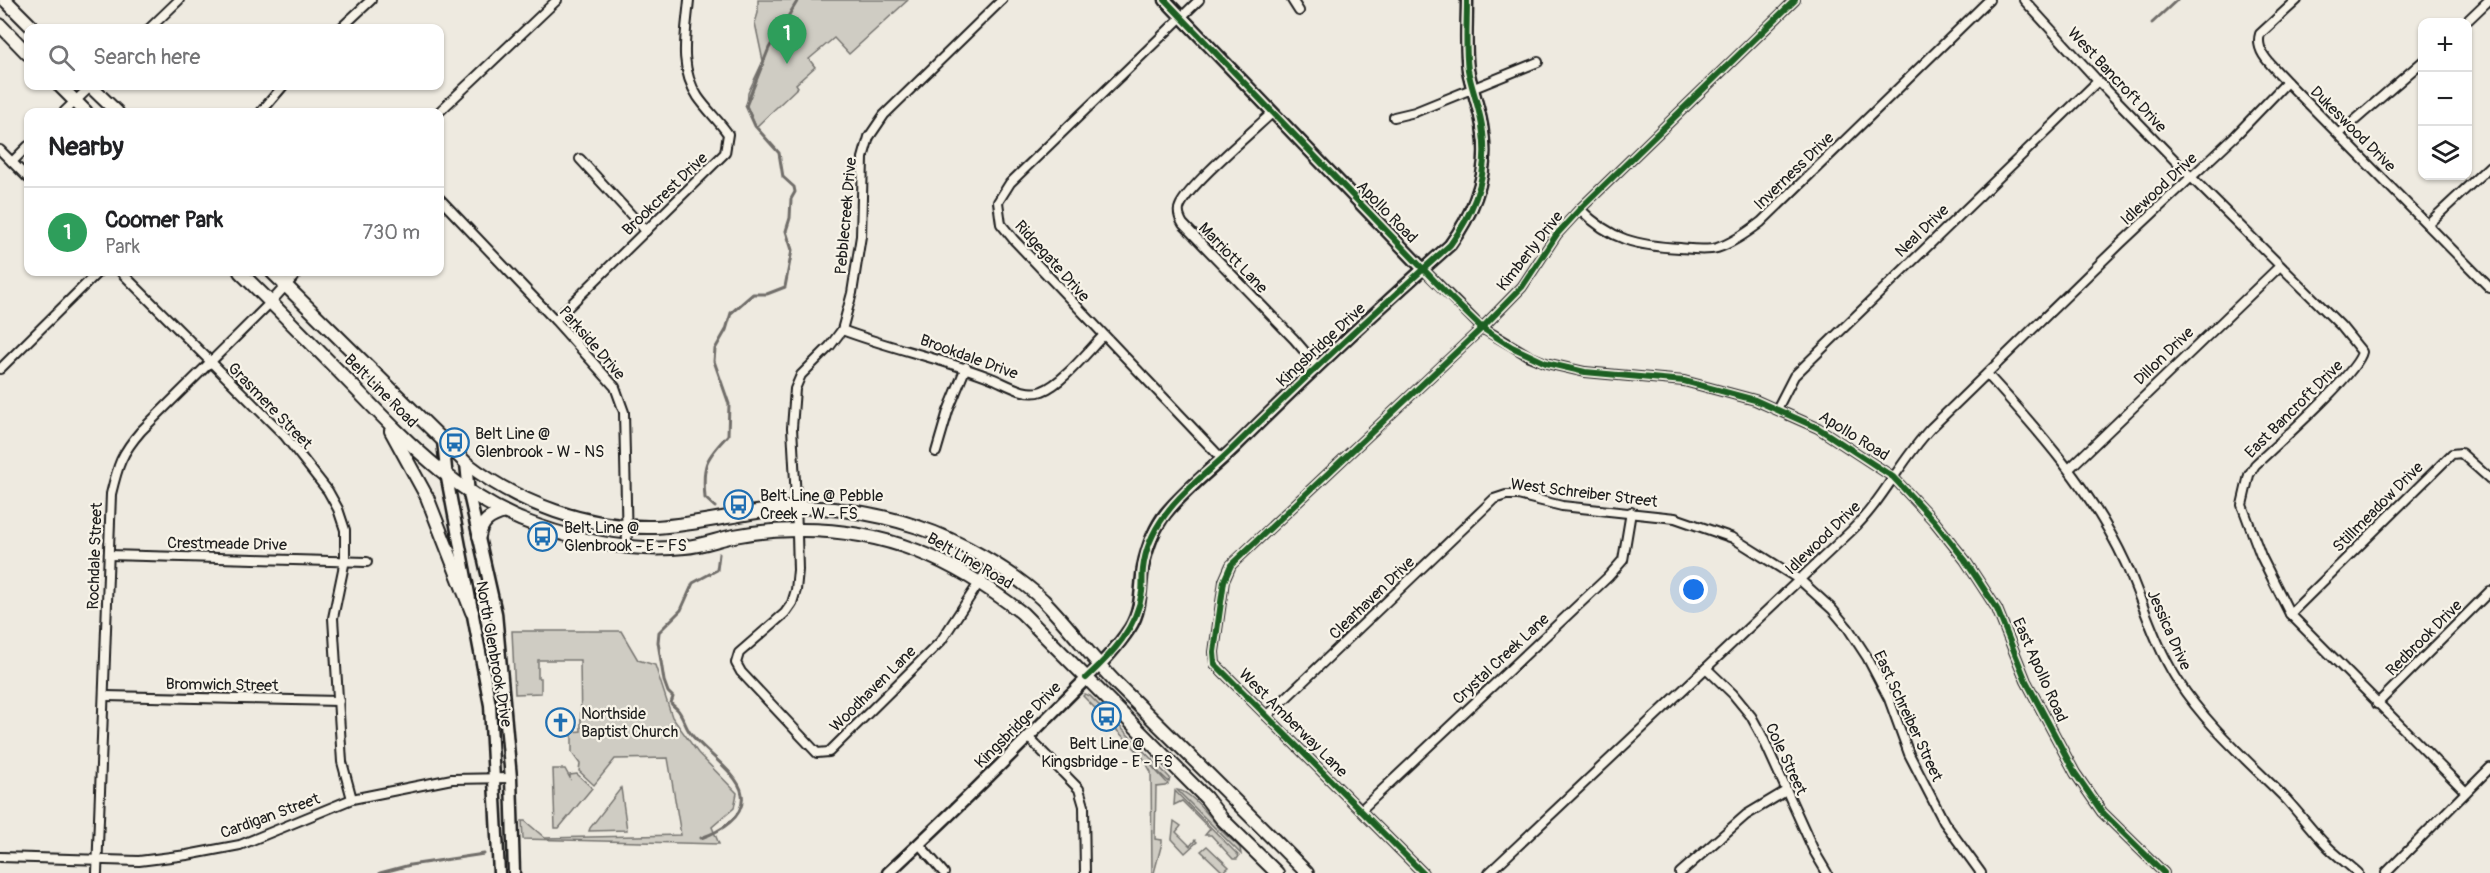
<!DOCTYPE html>
<html lang="en">
<head>
<meta charset="utf-8">
<style>
	:root { --surface:#fff; --page:#f6f6f6; --text:#202124; --muted:#757577; --line:#e0e0e0; --accent:#1a73e8 }
	body { margin:0; font-family:Pangolin,sans-serif; background:var(--page); color:var(--text) }
	.controls { position:absolute; right:18px; top:18px; display:grid; overflow:hidden; border-radius:12px; box-shadow:0 2px 4px #0004 }
	.controls button { width:54px; height:54px; display:grid; place-items:center; padding:0; border:0; border-bottom:2px solid var(--line); background:var(--surface); color:var(--text); font:30px sans-serif }
	.you { position:absolute; left:1694px; top:590px; width:21px; height:21px; margin:-15px; border:4px solid #fff; border-radius:50%; background:#1a73e8; box-shadow:0 0 0 9px #1a73e833 }
	.badge { display:grid; place-items:center; width:39px; height:39px; border-radius:50%; background:var(--accent); color:#fff; font-size:20px; font-weight:700 }
	.pin { position:absolute; translate:-50% -50px; filter:drop-shadow(0 2px 3px #0008) }
	.pin::after { content:''; position:absolute; top:32px; width:21px; height:18px; background:inherit; clip-path:polygon(0 0,100% 0,50% 100%) }
	.list { margin:0; padding:0; list-style:none }
	h2 { display:flex; justify-content:space-between; align-items:center; height:78px; margin:0; padding:0 24px; font-size:26px }
	h2 small { font-size:20px; font-weight:400; color:var(--muted) }
	.list li { display:grid; grid-template-columns:39px 1fr auto; gap:18px; align-items:center; box-sizing:border-box; height:90px; padding:0 24px; border-top:2px solid var(--line) }
	.list b { display:block; font-size:22px; white-space:nowrap }
	.list p { margin:0; font-size:20px; white-space:nowrap; color:var(--muted) }
	.list em { font-size:20px; font-style:normal; color:var(--muted) }
	.icon { flex:none; width:33px; height:33px; fill:none; stroke:currentColor; stroke-width:2; stroke-linecap:round; stroke-linejoin:round }
	.map { position:relative; flex:none; width:2490px; height:873px; overflow:hidden }
	.search { position:absolute; background:var(--surface); box-shadow:0 2px 4px #0004; left:24px; top:24px; width:420px; height:66px; display:flex; align-items:center; gap:15px; box-sizing:border-box; padding:0 21px; border-radius:12px; color:var(--muted); font-size:22px }
	.panel { position:absolute; background:var(--surface); box-shadow:0 2px 4px #0004; left:24px; top:108px; width:420px; height:168px; border-radius:12px }
	.map>svg:first-child { display:block }
	.green { fill:#cfccc3; stroke:#767470; stroke-width:1.5 }
	.lines { fill:none; stroke-linecap:round; stroke-linejoin:round }
	.stream { stroke:#6f6d69; stroke-width:3 }
	.street-casing { stroke:#1c1c1c; stroke-width:12 }
	.secondary-casing { stroke:#1c1c1c; stroke-width:15 }
	.primary-casing { stroke:#1c1c1c; stroke-width:16 }
	.street { stroke:#f7f3e8; stroke-width:8 }
	.secondary { stroke:#f7f3e8; stroke-width:10 }
	.primary { stroke:#f7f3e8; stroke-width:12 }
	.cycleway-casing { stroke:#f7f3e8; stroke-width:10 }
	.cycleway { stroke:#1b5e20; stroke-width:6 }
	.labels { text-anchor:middle; dominant-baseline:central; stroke-width:4.5; stroke-linejoin:round; paint-order:stroke }
	.street-label { font-size:16px; fill:#1c1c1c; stroke:#f7f3e8 }
	.poi-label { font-size:16px; fill:#1c1c1c; stroke:#f7f3e8; text-anchor:start }
</style>
</head>
<body>
<div class="map">
<svg width="2490" height="873" viewBox="0 0 2490 873">
	<rect width="100%" height="100%" fill="#eeeae0"/>
	<filter id="ink" filterUnits="userSpaceOnUse"><feTurbulence type="fractalNoise" baseFrequency=".0167" numOctaves="2"/><feDisplacementMap in="SourceGraphic" scale="12" xChannelSelector="R" yChannelSelector="G"/><feConvolveMatrix kernelMatrix="1 2 1 2 8 2 1 2 1" color-interpolation-filters="sRGB"/></filter>
	<g filter="url(#ink)">
		<g class="green">
			<polygon points="758,0 908,0 849,54 834,38 809,59 815,67 796,84 798,87 756,127 747,106 748,93 763,61 755,23 758,13"/>
			<polygon points="512,631 621,631 638,660 655,665 672,717 698,753 737,793 734,808 712,827 719,844 523,839 522,821 525,821 545,838 681,835 668,758 615,759 594,785 579,771 580,764 572,753 572,732 581,731 580,660 538,660 538,678 541,678 541,693 515,694"/>
			<polygon points="1085,694 1090,696 1170,778 1169,782 1148,762 1168,784 1165,786 1156,787 1155,839 1162,840 1162,843 1154,873 1152,873 1151,772 1142,756 1083,696"/>
			<polygon points="553,769 565,769 570,778 570,775 577,774 592,788 559,828 555,828"/>
			<polygon points="621,788 627,830 589,831 590,828"/>
			<path d="M1177,790C1192,790 1216,826 1226,835C1230,839 1236,843 1240,848L1241,854Z"/>
			<polygon points="1175,791 1239,856 1237,859 1233,859 1211,835 1205,835 1210,829 1182,801 1174,805"/>
			<polygon points="1174,821 1181,826 1176,832 1190,846 1195,840 1197,842 1185,853 1172,839"/>
			<polygon points="1207,846 1229,867 1223,872 1201,851"/>
		</g>
		<g class="lines">
			<g class="stream">
				<polyline points="2152,23 2177,0"/>
				<path d="M715,507L705,498C702,465 705,459 728,435L729,404L714,361L715,349L726,330L731,313L753,294H767L785,287L792,250L786,231L790,218L791,199L795,192L794,187L783,177L779,153L755,126L746,106L769,48L798,0"/>
				<path d="M701,838C719,832 746,817 742,794C739,774 703,750 691,734C685,727 683,715 677,709C675,707 672,705 671,703L673,697L668,692L664,681L658,642L659,632L681,610L693,583L717,570L719,554"/>
				<polyline points="380,873 410,865 484,854"/>
			</g>
			<defs>
				<g id="street">
					<polyline points="1199,0 1010,183 998,202 1001,224 1014,240 1222,459"/>
					<polyline points="1292,0 1299,11"/>
					<path d="M2024,0L2098,81L2191,177L2341,326L2362,352C2358,373 2275,446 2255,465L2249,475L2242,505L2261,556L2290,614L2466,792"/>
					<path d="M2297,0L2260,34C2254,53 2275,68 2287,82L2490,288"/>
					<polyline points="2466,22 2489,0"/>
					<polyline points="150,28 179,0"/>
					<polyline points="341,28 371,0"/>
					<polyline points="64,112 91,86"/>
					<polyline points="261,112 283,86"/>
					<polyline points="439,112 557,0"/>
					<path d="M1272,113C1253,131 1188,186 1180,206C1177,212 1180,219 1183,224L1294,339L1318,367"/>
					<polyline points="1394,117 1415,112 1538,62"/>
					<polyline points="2339,134 2422,62"/>
					<polyline points="0,150 28,178"/>
					<polyline points="580,159 646,231"/>
					<polyline points="12,162 28,146"/>
					<polyline points="440,199 555,320 615,387 624,412 627,546"/>
					<path d="M1580,209C1610,240 1638,246 1680,248C1691,249 1706,251 1717,248C1733,243 1748,232 1761,222L1989,0"/>
					<polyline points="2428,224 2490,166"/>
					<polyline points="1423,269 1482,328 1529,356 1546,363 1585,372 1684,381 1755,400 1818,428 1893,477 1934,521 1965,560 1997,609 2026,681 2075,773 2102,812 2164,873"/>
					<polyline points="121,272 285,436 328,491 338,509 345,530 345,560 333,618 342,762 352,799"/>
					<path d="M555,320L725,153L728,134C719,121 707,110 698,97C678,67 686,34 689,0"/>
					<path d="M842,330C892,349 945,359 994,379C1008,385 1027,397 1042,391C1062,384 1088,351 1103,336"/>
					<polyline points="0,369 98,272"/>
					<path d="M1987,374C2040,432 2093,492 2126,564C2143,603 2155,645 2178,681C2206,725 2248,761 2285,798C2300,814 2312,831 2327,846C2337,856 2348,864 2358,873"/>
					<polyline points="1777,409 1794,376 2098,81"/>
					<polyline points="936,452 948,411 966,367"/>
					<polyline points="2069,469 2280,266"/>
					<polyline points="109,555 367,562"/>
					<polyline points="992,563 941,641 829,752 817,753 741,672 736,663 739,653 785,613 792,603 796,590 798,570 796,499 792,428 795,389 801,375 830,346 842,330 852,293 861,236 863,158 869,137 884,115 1002,0"/>
					<polyline points="2290,614 2452,454 2461,453 2490,479"/>
					<polyline points="1706,668 1733,694 1751,716 1762,736 1814,851 1827,873"/>
					<polyline points="105,696 339,701"/>
					<polyline points="2377,704 2490,591"/>
					<polyline points="1267,716 1494,499 1506,495 1518,495 1562,506 1675,518 1733,538 1800,580 1832,609 1848,628 1867,657 1889,699 1909,754 1944,822 1981,873"/>
					<polyline points="1028,737 1079,789 1084,806 1085,873"/>
					<polyline points="1361,810 1608,577 1623,560 1631,512"/>
					<polyline points="919,844 944,873"/>
					<polyline points="0,857 139,861 187,855 240,845 352,799 452,779 511,778"/>
					<path d="M97,873L111,494C118,465 121,454 141,431L271,302L298,272"/>
					<polyline points="1423,873 1215,664 1214,652 1224,581 1231,565 1482,328 1522,287 1557,234 1580,209 1795,0"/>
					<path d="M1489,873L1851,531C1884,499 1900,461 1931,428L2120,244L2236,135L2287,82"/>
					<polyline points="1680,873 1746,815 1786,791"/>
					<polyline points="2386,873 2490,768"/>
				</g>
				<g id="secondary">
					<polyline points="1165,0 1423,269"/>
					<polyline points="443,441 447,478 490,705 499,873"/>
					<polyline points="466,463 469,494 496,613 511,778 514,873"/>
					<path d="M888,873C947,818 1004,762 1060,705C1084,680 1111,657 1130,628C1142,610 1140,587 1143,567C1147,548 1154,528 1166,513C1186,489 1212,469 1235,447C1304,378 1376,311 1450,245C1474,212 1489,175 1483,133C1481,111 1472,91 1468,70C1465,47 1467,23 1467,0"/>
				</g>
				<g id="primary">
					<polyline points="5,0 33,28"/>
					<polyline points="0,25 28,54"/>
					<polyline points="60,86 86,112"/>
					<polyline points="90,86 117,112"/>
					<path d="M240,272C278,309 315,347 352,385C407,442 461,500 538,526C584,542 637,552 685,547C702,546 718,539 734,536C754,532 777,530 797,530C886,529 953,559 1022,613L1206,798L1222,819L1277,873"/>
					<path d="M272,272L466,463C519,504 588,529 656,527C695,525 732,515 770,510C817,503 873,512 918,527C959,540 1012,571 1043,600C1070,627 1092,659 1119,686C1182,748 1245,810 1307,873"/>
					<polyline points="391,431 427,497 472,612"/>
					<path d="M479,536C482,521 489,517 504,512"/>
				</g>
			</defs>
			<use href="#street" class="street-casing"/>
			<use href="#secondary" class="secondary-casing"/>
			<use href="#primary" class="primary-casing"/>
			<use href="#street" class="street"/>
			<use href="#secondary" class="secondary"/>
			<use href="#primary" class="primary"/>
			<defs>
				<g id="cycleway">
					<polyline points="1165,0 1450,297 1482,328 1512,347 1546,363 1585,372 1684,381 1755,400 1818,428 1893,477 1934,521 1965,560 1997,609 2026,681 2075,773 2102,812 2164,873"/>
					<path d="M1086,678C1112,654 1137,628 1142,592C1143,585 1142,577 1143,569C1145,550 1154,530 1165,515C1182,491 1212,469 1233,448C1303,379 1376,311 1450,245C1474,212 1489,175 1483,133C1481,111 1472,91 1468,70C1465,47 1467,23 1467,0"/>
					<polyline points="1423,873 1215,664 1214,652 1224,581 1231,565 1482,328 1522,287 1557,234 1580,209 1795,0"/>
				</g>
			</defs>
			<use href="#cycleway" class="cycleway-casing"/>
			<use href="#cycleway" class="cycleway"/>
		</g>
	</g>
	<defs>
		<symbol id="bus-ring" viewBox="-11 -11 22 22"><circle r="9.5" fill="#f7f3e8" stroke="#1f6fb2" stroke-width="1.5"/><path d="M-5-6H5V4H4V6H2V4H-2V6H-4V4H-5ZM-3.5-4V0h7V-4ZM-3.5 1.2v1.5H-2V1.2ZM2 1.2v1.5H3.5V1.2Z" fill="#1f6fb2"/></symbol>
		<symbol id="church-ring" viewBox="-11 -11 22 22"><circle r="9.5" fill="#f7f3e8" stroke="#1f6fb2" stroke-width="1.5"/><path d="M-1.2-6h2.4v3.5h3.3v2.4h-3.3V6h-2.4V-.1h-3.3v-2.4h3.3Z" fill="#1f6fb2"/></symbol>
	</defs>
	<g fill-rule="evenodd">
		<use href="#bus-ring" x="438" y="426" width="33" height="33"/>
		<use href="#bus-ring" x="722" y="488" width="33" height="33"/>
		<use href="#bus-ring" x="526" y="520" width="33" height="33"/>
		<use href="#bus-ring" x="1090" y="700" width="33" height="33"/>
		<use href="#church-ring" x="544" y="706" width="33" height="33"/>
	</g>
	<g class="labels">
		<g class="street-label">
			<text transform="translate(2117 80) rotate(47)">West Bancroft Drive</text>
			<text transform="translate(2353 129) rotate(45)">Dukeswood Drive</text>
			<text transform="translate(1794 171) rotate(-44)">Inverness Drive</text>
			<text transform="translate(2159 189) rotate(-43)">Idlewood Drive</text>
			<text transform="translate(665 194) rotate(-44)">Brookcrest Drive</text>
			<text transform="translate(1387 212) rotate(46)">Apollo Road</text>
			<text transform="translate(846 216) rotate(-85)">Pebblecreek Drive</text>
			<text transform="translate(1922 231) rotate(-44)">Neal Drive</text>
			<text transform="translate(1530 251) rotate(-52)">Kimberly Drive</text>
			<text transform="translate(1233 258) rotate(46)">Marriott Lane</text>
			<text transform="translate(1052 261) rotate(48)">Ridgegate Drive</text>
			<text transform="translate(592 343) rotate(49)">Parkside Drive</text>
			<text transform="translate(1321 345) rotate(-43)">Kingsbridge Drive</text>
			<text transform="translate(2164 356) rotate(-44)">Dillon Drive</text>
			<text transform="translate(969 357) rotate(20)">Brookdale Drive</text>
			<text transform="translate(381 391) rotate(45)">Belt Line Road</text>
			<text transform="translate(270 406) rotate(46)">Grasmere Street</text>
			<text transform="translate(2294 409) rotate(-45)">East Bancroft Drive</text>
			<text transform="translate(1854 436) rotate(32)">Apollo Road</text>
			<text transform="translate(1584 493) rotate(7)">West Schreiber Street</text>
			<text transform="translate(2378 507) rotate(-45)">Stillmeadow Drive</text>
			<text transform="translate(1823 538) rotate(-44)">Idlewood Drive</text>
			<text transform="translate(227 544) rotate(1)">Crestmeade Drive</text>
			<text transform="translate(95 556) rotate(-88)">Rochdale Street</text>
			<text transform="translate(970 561) rotate(30)">Belt Line Road</text>
			<text transform="translate(1372 598) rotate(-44)">Clearhaven Drive</text>
			<text transform="translate(2169 630) rotate(66)">Jessica Drive</text>
			<text transform="translate(2424 638) rotate(-45)">Redbrook Drive</text>
			<text transform="translate(494 654) rotate(80)">North Glenbrook Drive</text>
			<text transform="translate(1501 659) rotate(-43)">Crystal Creek Lane</text>
			<text transform="translate(2040 670) rotate(66)">East Apollo Road</text>
			<text transform="translate(222 685) rotate(1)">Bromwich Street</text>
			<text transform="translate(873 689) rotate(-45)">Woodhaven Lane</text>
			<text transform="translate(1908 716) rotate(65)">East Schreiber Street</text>
			<text transform="translate(1293 723) rotate(45)">West Amberway Lane</text>
			<text transform="translate(1018 725) rotate(-45)">Kingsbridge Drive</text>
			<text transform="translate(1786 759) rotate(65)">Cole Street</text>
			<text transform="translate(270 816) rotate(-20)">Cardigan Street</text>
		</g>
		<g class="poi-label">
			<text x="475" y="434">Belt Line @<tspan x="475" dy="18">Glenbrook - W - NS</tspan></text>
			<text x="760" y="496">Belt Line @ Pebble<tspan x="760" dy="18">Creek - W - FS</tspan></text>
			<text x="564" y="528">Belt Line @<tspan x="564" dy="18">Glenbrook - E - FS</tspan></text>
			<text x="581" y="714">Northside<tspan x="581" dy="18">Baptist Church</tspan></text>
			<text x="1107" y="744" text-anchor="middle">Belt Line @<tspan x="1107" dy="18">Kingsbridge - E - FS</tspan></text>
		</g>
	</g>
</svg>
<div class="controls">
<button>+</button>
<button>−</button>
<button><svg class="icon" aria-label="layers" viewBox="0 0 24 24"><path d="M12 4l9 5-9 5-9-5zM3 14l9 5 9-5"/></svg></button>
</div>
<div class="you"></div>
<div class="pin badge" style="left:787px;top:64px;background:#2e9e5b">1</div>
<div class="search"><svg class="icon" aria-label="search" viewBox="0 0 24 24"><circle cx="10" cy="10" r="6"/><path d="M15 15l6 6"/></svg>Search here</div>
<section class="panel">
<h2>Nearby<small></small></h2>
<ul class="list">
<li><span class="badge" style="background:#2e9e5b">1</span><div><b>Coomer Park</b><p>Park</p></div><em>730 m</em></li>
</ul>
</section>
</div>
</body>
</html>
